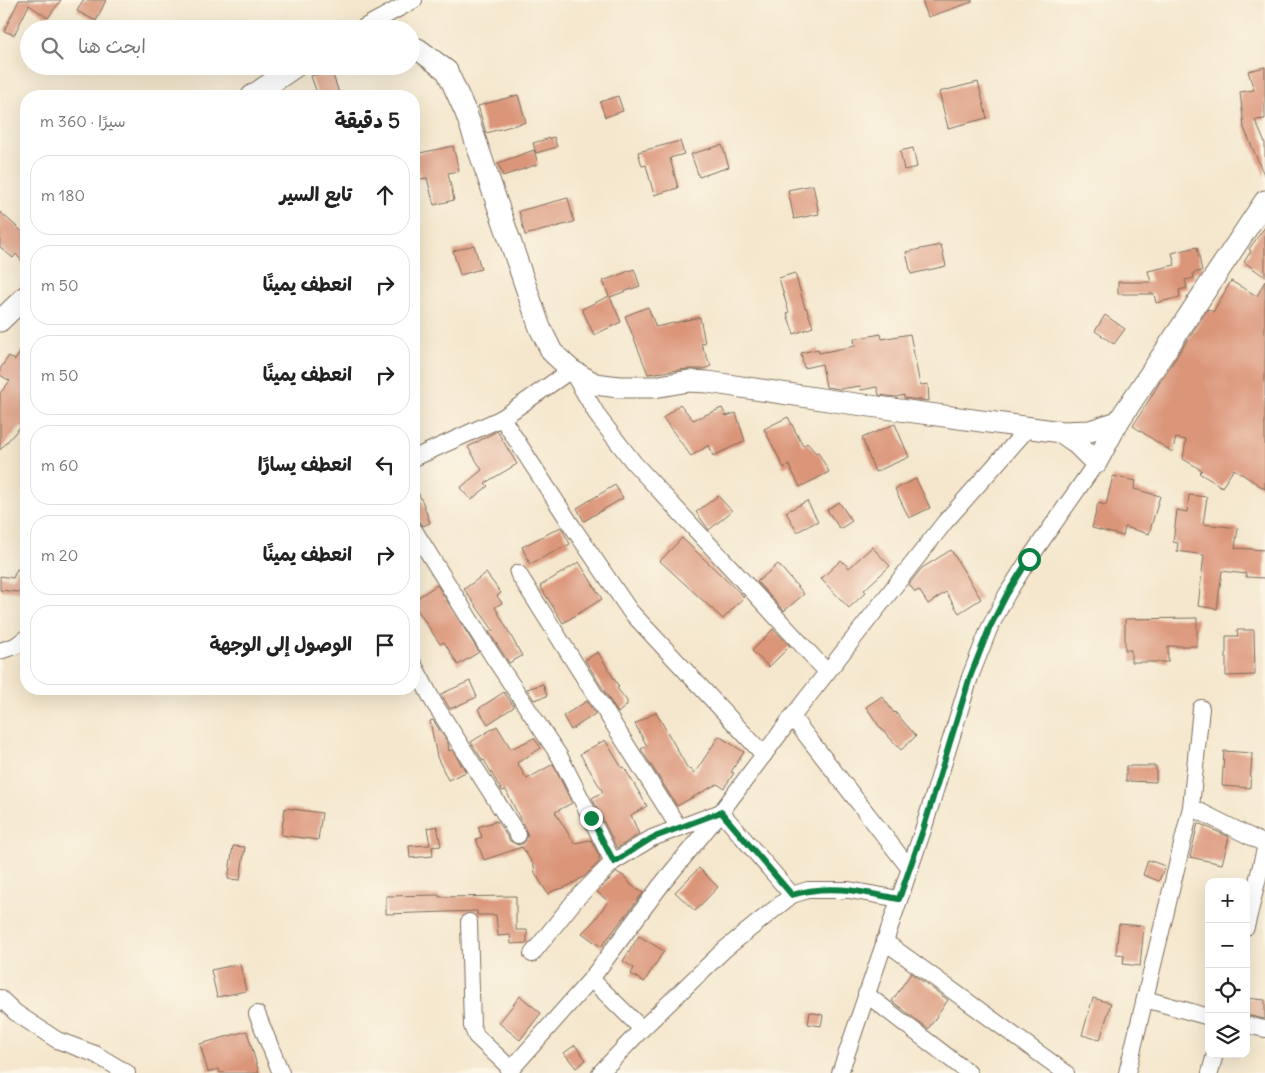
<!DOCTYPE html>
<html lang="ar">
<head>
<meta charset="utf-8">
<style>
	:root { --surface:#fff; --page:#f6f6f6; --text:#222; --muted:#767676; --line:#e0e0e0 }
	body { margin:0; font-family:Delius,"Playpen Sans Arabic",sans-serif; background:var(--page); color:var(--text); direction:rtl }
	.controls { position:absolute; right:15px; bottom:15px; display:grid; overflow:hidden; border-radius:10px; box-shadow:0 5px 20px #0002 }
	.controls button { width:45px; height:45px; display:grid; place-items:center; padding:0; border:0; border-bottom:1px solid var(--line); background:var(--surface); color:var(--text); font:25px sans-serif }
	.stop { position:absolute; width:15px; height:15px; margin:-11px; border:4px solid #0b8043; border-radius:50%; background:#fff }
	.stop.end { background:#0b8043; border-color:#fff; box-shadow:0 1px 5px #0008 }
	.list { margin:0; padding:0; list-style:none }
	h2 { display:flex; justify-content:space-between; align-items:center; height:65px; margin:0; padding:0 20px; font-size:21px }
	h2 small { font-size:16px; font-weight:400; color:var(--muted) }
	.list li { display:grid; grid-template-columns:32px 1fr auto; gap:15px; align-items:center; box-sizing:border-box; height:80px; margin:0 10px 10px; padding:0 10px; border:1px solid var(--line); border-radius:20px }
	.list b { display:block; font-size:19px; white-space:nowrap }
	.list em { font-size:16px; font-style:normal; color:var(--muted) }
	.icon { flex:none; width:28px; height:28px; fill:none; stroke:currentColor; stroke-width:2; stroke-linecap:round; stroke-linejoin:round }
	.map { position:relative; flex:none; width:1265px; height:1073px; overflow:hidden; direction:ltr }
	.search { position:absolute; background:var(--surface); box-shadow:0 5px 20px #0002; left:20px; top:20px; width:400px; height:55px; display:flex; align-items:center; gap:12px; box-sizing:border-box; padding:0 18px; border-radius:28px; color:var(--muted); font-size:19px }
	.panel { position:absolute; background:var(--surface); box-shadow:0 5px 20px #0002; left:20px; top:90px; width:400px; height:605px; border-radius:20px; direction:rtl }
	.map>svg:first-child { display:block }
	.building { fill:#db967a }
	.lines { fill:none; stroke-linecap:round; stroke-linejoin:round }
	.minor-casing { stroke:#7c6c5b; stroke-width:18 }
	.major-casing { stroke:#7c6c5b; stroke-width:23 }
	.minor { stroke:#fff; stroke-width:16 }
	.major { stroke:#fff; stroke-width:21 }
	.route { stroke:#0b8043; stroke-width:6 }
</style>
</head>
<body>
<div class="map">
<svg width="1265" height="1073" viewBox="0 0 1265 1073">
	<rect width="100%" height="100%" fill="#fcf5e5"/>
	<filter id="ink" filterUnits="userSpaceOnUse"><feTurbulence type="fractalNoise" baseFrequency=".02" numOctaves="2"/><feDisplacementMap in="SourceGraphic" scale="10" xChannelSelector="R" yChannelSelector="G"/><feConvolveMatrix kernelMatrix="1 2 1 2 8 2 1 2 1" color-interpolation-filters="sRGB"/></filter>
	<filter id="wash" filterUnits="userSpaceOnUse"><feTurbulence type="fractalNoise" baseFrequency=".0096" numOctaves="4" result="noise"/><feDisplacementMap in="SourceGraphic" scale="20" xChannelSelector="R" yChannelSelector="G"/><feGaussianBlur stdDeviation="1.12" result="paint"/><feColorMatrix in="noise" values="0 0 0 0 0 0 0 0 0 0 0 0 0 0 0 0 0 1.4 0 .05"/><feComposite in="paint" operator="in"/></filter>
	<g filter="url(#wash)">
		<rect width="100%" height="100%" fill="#f4e7cd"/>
		<g id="blocks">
			<g class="building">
				<polygon points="19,0 61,0 48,18 29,5 14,35 4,31"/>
				<polygon points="83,0 106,0 96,21 77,11"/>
				<polygon points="922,0 972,0 972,2 928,17"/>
				<polygon points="1265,67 1265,119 1255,120 1265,143 1265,177 1244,128 1240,92 1254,90 1248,71"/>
				<polygon points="331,69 340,96 318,96 311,76"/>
				<polygon points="978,82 987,118 948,128 939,92"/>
				<polygon points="518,95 526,122 486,133 478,106"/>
				<polygon points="618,96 623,111 605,117 600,102"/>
				<polygon points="554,137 557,147 536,153 533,143"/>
				<polygon points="680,141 684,154 670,158 678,188 654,195 646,165 642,166 638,152"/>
				<polygon points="722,145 729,167 699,177 691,154"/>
				<polygon points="453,146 459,171 448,173 454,200 434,205 427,178 420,179 415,154"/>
				<polygon points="913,148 917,167 904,170 900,151"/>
				<polygon points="534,150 538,164 503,176 498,163"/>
				<polygon points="813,185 819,214 794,219 788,190"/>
				<polygon points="568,198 574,222 525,235 519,211"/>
				<polygon points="0,212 26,235 26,266 16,254 13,258 0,247"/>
				<polygon points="1265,227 1265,277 1244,262 1251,251 1249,249"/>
				<polygon points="474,245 481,269 460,275 453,251"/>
				<polygon points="941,245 946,266 911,274 906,252"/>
				<polygon points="1197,247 1202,271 1193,273 1194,278 1185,280 1187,288 1179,290 1180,297 1156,303 1154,294 1118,294 1118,282 1151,282 1148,271 1175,265 1172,253"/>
				<polygon points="634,269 640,286 610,297 621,322 594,335 582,309 609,296 603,281"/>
				<polygon points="795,273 805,308 806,307 813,327 794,334 787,314 789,313 779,278"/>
				<polygon points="1231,281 1257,296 1265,281 1265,489 1234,469 1222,487 1199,473 1202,470 1183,459 1186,440 1176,438 1172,452 1133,426 1160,382 1208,309 1213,312"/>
				<polygon points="648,307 656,327 700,317 705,343 701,344 711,366 704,369 687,369 648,374 625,316"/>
				<polygon points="1105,315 1125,329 1114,344 1095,331"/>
				<polygon points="881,334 882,339 910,334 920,385 928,384 929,401 904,398 904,395 896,397 879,395 877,387 861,390 860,386 840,389 826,387 822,364 804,368 801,353 818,349 819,353 855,346 854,339"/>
				<polygon points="26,344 26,431 21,426 0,450 0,393 10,381 0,375 0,369 9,356 15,360"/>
				<polygon points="680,404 693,420 722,408 726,416 736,413 745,441 713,456 709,445 691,456 663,418"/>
				<polygon points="788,417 803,446 807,443 816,453 818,452 829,472 800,487 789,465 784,468 764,429"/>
				<polygon points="895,424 909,457 875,472 862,438"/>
				<polygon points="497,431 517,464 485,483 488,486 471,500 460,488 482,470 468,447"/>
				<polygon points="1113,476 1136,481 1134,489 1160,496 1149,534 1125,527 1123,536 1092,528 1098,503 1106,505"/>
				<polygon points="916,479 930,508 909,518 895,489"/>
				<polygon points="414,484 423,503 430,523 423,526 416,518 414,519"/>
				<polygon points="615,485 623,498 584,521 577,508"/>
				<polygon points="1189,495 1207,497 1203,524 1238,528 1235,548 1265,550 1265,578 1246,577 1246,574 1222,571 1217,609 1198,606 1204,555 1177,551 1178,543 1173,542 1177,510 1187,512"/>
				<polygon points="718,496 732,511 709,530 696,512"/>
				<polygon points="807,501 818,521 797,532 786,512"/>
				<polygon points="839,502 852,521 840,529 827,510"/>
				<polygon points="561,527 570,544 530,564 522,547"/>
				<polygon points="682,538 744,597 723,619 660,561"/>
				<polygon points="872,547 890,566 864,590 866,592 849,608 821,579 841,560 849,568"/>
				<polygon points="951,550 981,599 959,613 946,592 928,604 919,590 915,592 909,584 922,568"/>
				<polygon points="579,562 602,599 563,623 540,586"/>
				<polygon points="778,564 804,594 784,611 757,582"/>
				<polygon points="17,569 26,573 26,593 0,590 0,576 13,578"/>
				<polygon points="486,573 501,593 497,596 502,603 495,607 522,656 509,663 489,632 493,630 464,589"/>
				<polygon points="437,585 479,652 458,665 444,642 440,644 414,605 414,600"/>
				<polygon points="1197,618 1197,646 1168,646 1168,662 1131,662 1131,650 1125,650 1125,619"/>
				<polygon points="773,629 790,646 769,667 752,651"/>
				<polygon points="1237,630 1254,630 1255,675 1226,676 1226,636 1238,636"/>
				<polygon points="598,652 619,687 617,688 627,701 627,705 618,713 585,660"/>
				<polygon points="470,681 477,697 450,709 441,694"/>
				<polygon points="543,684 547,696 534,700 527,689"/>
				<polygon points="504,692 514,707 488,724 478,709"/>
				<polygon points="882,696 894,713 895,712 916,736 901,750 879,726 866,707"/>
				<polygon points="587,701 595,714 571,730 563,716"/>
				<polygon points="656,712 688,769 691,768 694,774 719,736 744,752 731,772 734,773 724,788 717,784 677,806 641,749 647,746 635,724"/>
				<polygon points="433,720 448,743 449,751 452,750 466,772 448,780 437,757 430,721"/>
				<polygon points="497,726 511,749 534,738 541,748 517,763 527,779 553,764 572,803 555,812 574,843 591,840 600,858 598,859 601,860 585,876 564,888 555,890 548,894 535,873 534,866 522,847 484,860 476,839 482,837 478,827 497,821 510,841 518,845 524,843 528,835 506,790 502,791 484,760 483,761 471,742"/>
				<polygon points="605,740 622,768 624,767 647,806 631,815 639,834 617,848 592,798 603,792 580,754"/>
				<polygon points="1224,751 1252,753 1250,788 1222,786"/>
				<polygon points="1126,766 1156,766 1156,782 1126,781"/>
				<polygon points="285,808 322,813 318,840 281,835"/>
				<polygon points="1198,823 1229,837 1222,864 1190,857"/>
				<polygon points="437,826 441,846 432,847 433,856 410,858 409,846 430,845 427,828"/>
				<polygon points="233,846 245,847 240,880 228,879"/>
				<polygon points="1148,860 1165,866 1159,881 1143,875"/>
				<polygon points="699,868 718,887 695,911 675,892"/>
				<polygon points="617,872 625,877 631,885 643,893 601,947 582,933 594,921 608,901 597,892"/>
				<polygon points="439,895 439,897 516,896 516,930 527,930 527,943 511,944 510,935 498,936 496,915 477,915 477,911 386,914 386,896"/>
				<polygon points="1119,924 1144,926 1140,966 1123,964 1124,955 1116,954"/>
				<polygon points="639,936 664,951 644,982 631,974 634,968 623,961"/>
				<polygon points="240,964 246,991 217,997 211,970"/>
				<polygon points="911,973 948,1000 928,1029 892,1001"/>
				<polygon points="520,996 541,1013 520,1040 499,1023"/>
				<polygon points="1093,998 1111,1003 1100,1040 1082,1035"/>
				<polygon points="1246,998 1265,1000 1265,1019 1246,1015"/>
				<polygon points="810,1012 823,1015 821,1026 808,1024"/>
				<polygon points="247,1031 259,1073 220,1073 219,1069 208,1072 200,1044"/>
				<polygon points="575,1045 586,1060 576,1068 564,1053"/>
			</g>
		</g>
	</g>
	<g filter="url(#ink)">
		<use href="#blocks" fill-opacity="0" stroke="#7c6c5b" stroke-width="1"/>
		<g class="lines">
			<defs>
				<g id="minor">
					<polyline points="361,29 414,0"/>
					<polyline points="502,418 572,526 630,611 764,755"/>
					<polyline points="414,458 502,418 571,370 599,418 634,463 827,672"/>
					<polyline points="414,530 492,655 560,757 613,862"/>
					<polyline points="518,573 679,828"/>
					<polyline points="0,651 15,646 26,638"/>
					<polyline points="414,665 434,703 518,835"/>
					<polyline points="792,717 910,869"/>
					<polyline points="1191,807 1265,844"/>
					<polyline points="469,922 472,1026 476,1036 511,1069"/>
					<polyline points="1246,927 1265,849"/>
					<polyline points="884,941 1066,1073"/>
					<polyline points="532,954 576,899 613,862 652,838 721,812 792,895"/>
					<polyline points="591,979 642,1029"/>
					<polyline points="866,994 969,1073"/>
					<polyline points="0,998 16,1013 57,1040 95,1054 127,1073"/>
					<polyline points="1145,999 1209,1017"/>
					<polyline points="257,1014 281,1073"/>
					<polyline points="1246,1025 1265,1029"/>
					<polyline points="508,1073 591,979 661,885 721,812 792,717 945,522 1029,427"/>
					<polyline points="600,1073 642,1029 725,949 792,895 808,890 849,890 899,899"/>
					<polyline points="840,1073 923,830 970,677 989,629 1007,594 1029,559 1096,463"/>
					<polyline points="1127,1073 1191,807 1201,708"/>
					<polyline points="1210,1073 1215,1054"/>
				</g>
				<g id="major">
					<polyline points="411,47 418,49 447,71 466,113 540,328 552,352 571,370 595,384 619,387 654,387 689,381 708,382 841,402 1061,432 1090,431 1118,422"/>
					<polyline points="252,96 296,66"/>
					<polyline points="0,321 26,296"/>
					<polyline points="1061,432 1074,441 1096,463 1118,422 1265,201"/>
				</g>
			</defs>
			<use href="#minor" class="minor-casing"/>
			<use href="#major" class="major-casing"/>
			<use href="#minor" class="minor"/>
			<use href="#major" class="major"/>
		</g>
	</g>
	<g class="lines" filter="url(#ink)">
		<path class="route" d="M591,818L614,862L652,838L721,812L792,895C828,883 863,892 899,899L923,830L970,677L989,629L1007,594L1029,559"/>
	</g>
</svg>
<div class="controls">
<button>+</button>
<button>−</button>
<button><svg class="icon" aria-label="locate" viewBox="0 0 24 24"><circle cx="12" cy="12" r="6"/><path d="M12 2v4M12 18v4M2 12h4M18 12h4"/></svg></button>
<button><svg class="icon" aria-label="layers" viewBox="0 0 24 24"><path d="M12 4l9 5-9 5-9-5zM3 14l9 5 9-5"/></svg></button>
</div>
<div class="stop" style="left:1029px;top:559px"></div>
<div class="stop end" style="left:591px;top:818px"></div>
<div class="search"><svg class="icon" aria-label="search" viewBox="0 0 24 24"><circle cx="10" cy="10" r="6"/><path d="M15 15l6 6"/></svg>ابحث هنا</div>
<section class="panel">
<h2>5 دقيقة<small>سيرًا · 360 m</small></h2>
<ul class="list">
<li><svg class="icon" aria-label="ahead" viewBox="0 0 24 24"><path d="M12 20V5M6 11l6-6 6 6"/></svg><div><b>تابع السير</b></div><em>180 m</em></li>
<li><svg class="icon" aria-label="right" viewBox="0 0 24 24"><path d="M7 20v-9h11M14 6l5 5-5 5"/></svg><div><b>انعطف يمينًا</b></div><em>50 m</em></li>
<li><svg class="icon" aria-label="right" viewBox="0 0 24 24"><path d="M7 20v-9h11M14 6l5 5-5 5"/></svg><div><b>انعطف يمينًا</b></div><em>50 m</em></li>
<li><svg class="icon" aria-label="left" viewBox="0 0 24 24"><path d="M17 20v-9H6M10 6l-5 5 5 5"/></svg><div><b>انعطف يسارًا</b></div><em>60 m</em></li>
<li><svg class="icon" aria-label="right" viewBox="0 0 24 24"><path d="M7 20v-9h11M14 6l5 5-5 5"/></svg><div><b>انعطف يمينًا</b></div><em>20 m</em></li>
<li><svg class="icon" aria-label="arrive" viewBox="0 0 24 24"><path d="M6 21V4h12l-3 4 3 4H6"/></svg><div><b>الوصول إلى الوجهة</b></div></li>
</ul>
</section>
</div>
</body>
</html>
